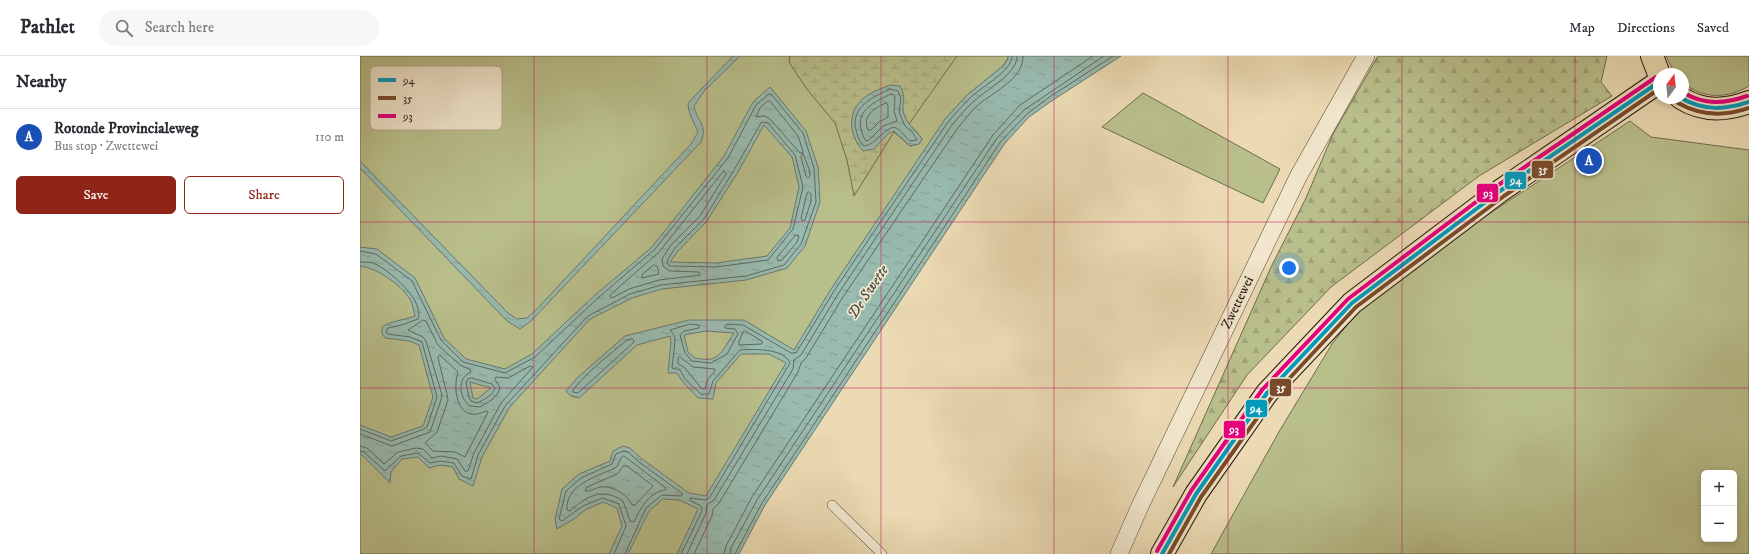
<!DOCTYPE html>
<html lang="en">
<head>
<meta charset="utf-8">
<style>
	:root { --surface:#fff; --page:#f7f7f7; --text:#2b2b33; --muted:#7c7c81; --line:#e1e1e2; --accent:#8f2418 }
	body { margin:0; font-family:"IM FELL DW Pica",serif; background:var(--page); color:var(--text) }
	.controls { position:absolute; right:12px; bottom:12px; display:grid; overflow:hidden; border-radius:6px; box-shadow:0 2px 6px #0003 }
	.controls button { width:36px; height:36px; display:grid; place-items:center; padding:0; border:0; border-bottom:1px solid var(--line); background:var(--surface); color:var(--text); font:20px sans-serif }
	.compass { position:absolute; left:1293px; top:12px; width:36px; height:36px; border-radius:50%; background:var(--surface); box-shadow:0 2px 6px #0003; rotate:15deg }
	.you { position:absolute; left:929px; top:212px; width:14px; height:14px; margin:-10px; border:3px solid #fff; border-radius:50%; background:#1a73e8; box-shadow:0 0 0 6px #1a73e833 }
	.badge { display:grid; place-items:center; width:26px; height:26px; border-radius:50%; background:var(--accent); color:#fff; font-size:13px; font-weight:700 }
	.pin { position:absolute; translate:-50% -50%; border:2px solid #fff; box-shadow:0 1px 4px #0006 }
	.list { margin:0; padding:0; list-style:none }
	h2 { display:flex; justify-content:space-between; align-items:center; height:52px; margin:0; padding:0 16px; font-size:17px }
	h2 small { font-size:13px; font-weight:400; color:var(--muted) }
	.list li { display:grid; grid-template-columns:26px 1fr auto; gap:12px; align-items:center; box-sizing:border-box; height:56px; padding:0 16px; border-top:1px solid var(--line) }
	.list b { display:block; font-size:15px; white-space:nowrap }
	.list p { margin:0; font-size:13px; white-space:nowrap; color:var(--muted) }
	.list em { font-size:13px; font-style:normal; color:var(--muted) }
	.actions { display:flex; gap:8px; padding:12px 16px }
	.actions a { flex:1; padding:9px 0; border:1px solid var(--accent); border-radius:6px; text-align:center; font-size:14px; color:var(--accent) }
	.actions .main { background:var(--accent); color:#fff }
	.icon { flex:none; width:22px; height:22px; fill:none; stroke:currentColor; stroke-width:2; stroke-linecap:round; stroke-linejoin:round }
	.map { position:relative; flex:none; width:1389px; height:498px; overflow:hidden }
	header { display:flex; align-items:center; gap:24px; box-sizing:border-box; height:56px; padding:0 20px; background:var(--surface); border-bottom:1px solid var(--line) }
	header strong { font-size:19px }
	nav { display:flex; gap:22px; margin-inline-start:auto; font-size:14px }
	.search { width:280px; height:36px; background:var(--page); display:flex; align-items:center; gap:10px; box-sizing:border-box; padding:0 14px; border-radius:22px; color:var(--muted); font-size:15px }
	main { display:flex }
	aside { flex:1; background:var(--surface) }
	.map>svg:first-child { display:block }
	.grass { fill:#b9bf8b; stroke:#6e6c4e; fill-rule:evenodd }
	.forest { fill:url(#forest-firs); stroke:#6e6c4e }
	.wetland { fill:url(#wetland-marsh); stroke:#6e6c4e }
	.water { fill:url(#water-ripples); stroke:#697970; fill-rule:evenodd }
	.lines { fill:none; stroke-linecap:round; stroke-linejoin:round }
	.shore { stroke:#5e6960; stroke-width:1 }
	.service-casing { stroke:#55483a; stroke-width:10 }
	.minor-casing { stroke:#55483a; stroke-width:18 }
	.primary-casing { stroke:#231811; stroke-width:24 }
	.service { stroke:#f2e7ce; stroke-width:9 }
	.minor { stroke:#f2e7ce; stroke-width:17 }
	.primary { stroke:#ebdab3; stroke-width:22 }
	.bus-1-casing { stroke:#f2e7ce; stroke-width:7 }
	.bus-2-casing { stroke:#f2e7ce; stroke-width:7 }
	.bus-3-casing { stroke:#f2e7ce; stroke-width:7 }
	.bus-1 { stroke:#049abb; stroke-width:4 }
	.bus-2 { stroke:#7a4b2a; stroke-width:4 }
	.bus-3 { stroke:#e5007d; stroke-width:4 }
	.grid { fill:none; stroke:#c2185b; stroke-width:1; stroke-opacity:0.55 }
	.labels { text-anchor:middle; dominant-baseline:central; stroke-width:3.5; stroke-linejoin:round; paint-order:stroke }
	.street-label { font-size:14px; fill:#231811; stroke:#f2e7ce }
	.water-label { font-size:15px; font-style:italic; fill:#4c5148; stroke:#f2e7ce }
	.key { fill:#f2e7ce; stroke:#b4a995; stroke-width:1 }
	.key-label { font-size:11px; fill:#231811 }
	.line-badge { stroke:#f2e7ce; stroke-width:1.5 }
	.badge-label { font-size:11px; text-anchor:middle; font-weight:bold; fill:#fff }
</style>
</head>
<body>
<header>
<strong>Pathlet</strong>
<div class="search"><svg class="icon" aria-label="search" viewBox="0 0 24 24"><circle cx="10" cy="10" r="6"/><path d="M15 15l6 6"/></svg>Search here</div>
<nav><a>Map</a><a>Directions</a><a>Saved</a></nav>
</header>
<main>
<aside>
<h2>Nearby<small></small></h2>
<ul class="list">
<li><span class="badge" style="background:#1a4fb4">A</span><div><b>Rotonde Provincialeweg</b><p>Bus stop · Zwettewei</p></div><em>110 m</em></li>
</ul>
<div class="actions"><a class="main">Save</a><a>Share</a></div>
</aside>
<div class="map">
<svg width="1389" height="498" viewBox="0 0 1389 498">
	<defs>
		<pattern id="forest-firs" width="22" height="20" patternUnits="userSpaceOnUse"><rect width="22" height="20" fill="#b9bf8b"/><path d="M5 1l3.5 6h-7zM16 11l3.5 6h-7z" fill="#9fa377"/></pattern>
		<pattern id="wetland-marsh" width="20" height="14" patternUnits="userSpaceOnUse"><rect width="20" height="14" fill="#b9bf8b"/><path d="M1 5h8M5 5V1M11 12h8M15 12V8" fill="none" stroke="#9fa377"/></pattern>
		<pattern id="water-ripples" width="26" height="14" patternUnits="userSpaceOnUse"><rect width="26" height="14" fill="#98baaf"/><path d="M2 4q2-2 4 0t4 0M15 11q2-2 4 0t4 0" fill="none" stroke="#839f96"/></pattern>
	</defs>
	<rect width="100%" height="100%" fill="#ebdab3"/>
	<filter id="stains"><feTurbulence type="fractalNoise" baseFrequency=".005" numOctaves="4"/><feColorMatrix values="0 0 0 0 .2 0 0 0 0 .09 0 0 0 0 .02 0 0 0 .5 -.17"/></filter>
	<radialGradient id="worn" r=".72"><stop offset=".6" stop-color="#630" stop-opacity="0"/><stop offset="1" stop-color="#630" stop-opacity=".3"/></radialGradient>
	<g class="grass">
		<polygon points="0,0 648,0 648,2 643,10 607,39 317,498 0,498"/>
		<path d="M1306,0H1389V30C1367,43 1343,43 1323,27V18H1315Z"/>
		<polygon points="783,37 920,113 903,147 742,71"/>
		<path d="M1270,65L1291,81L1389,94V498H851L920,374L972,288L998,255L1103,175ZM1344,417H1374V483H1344Z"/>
	</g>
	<polygon class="forest" points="1018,0 1247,0 1241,26 1252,40 1119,120 971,231 887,319 813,431 912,209 946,142 973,78"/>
	<polygon class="wetland" points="430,0 597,0 549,68 556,75 562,83 559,88 550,90 534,76 494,140 487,104 475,67 446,32 429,6"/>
	<g class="water">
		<path d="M373,0H380L345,34L334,50C337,66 348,68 341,86L171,265L160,273L147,265L0,112V105L148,257L157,263L167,262L177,253L331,88L338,76C334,66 328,58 328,47Z"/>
		<path d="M648,0H761L690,46L669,61L645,87L405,449L379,498H317L338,453L319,444L303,443L289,455L268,498H249L262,470L257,452L243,446L225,454L214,463L197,473L195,464L202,433L219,418L250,405L253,395L263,390L270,392L282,403L329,437L346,440L426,307L409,298H381L356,327L353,343L338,342L322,325L317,317H308L311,285L310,280L277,289L219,342L211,340L206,335L217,322L265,280L329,264H384L434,294L471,233L585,63L607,39L643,10L648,3ZM346,275L374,277C367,286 363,300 351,303C347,304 340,303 335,302L328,296L324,279Z"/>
		<path d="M530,29L540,30C547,45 542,42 543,54C544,66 556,74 562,83L559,88L550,90L534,75L528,78L514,93L503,95C488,78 486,53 508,39C514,35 523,32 530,29Z"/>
		<path d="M410,31L446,75L458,111L460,146L445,190L427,212L386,224L302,233L272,242L230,263L149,352L122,401L113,430L99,423L93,411L80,409L69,412L58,401L42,403L31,416L30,427L0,397V369L31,381L63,370L73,341L59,289L49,285L25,282L22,278V271C30,265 45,264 55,260C54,256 53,250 51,245C42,229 17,212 0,210V191L17,193L55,222L84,282L106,303L145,313L172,298L235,239L292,191L364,100L393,46ZM404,69L432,101L439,131L430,172L407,200L356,207L310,206L318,195L347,165L378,116ZM110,326L131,332L117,343L113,342Z"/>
	</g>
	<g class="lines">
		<g class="shore">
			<path d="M530,33L538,35L541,42L539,56L545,70L553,77L557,84L550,85C546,82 541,74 536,72C527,68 516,89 504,90C499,85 498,81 496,74C490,51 513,41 530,33Z"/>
			<path d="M531,38L534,39L535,42L534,55L537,65L523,70L509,84L506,85C503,81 502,77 501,73C496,53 517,45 531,38Z"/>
			<polygon points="408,45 410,45 438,80 443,95 443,97 440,97 410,63 405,60 396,61 400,52"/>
			<path d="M526,47L528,49V61L519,66L511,74H508C502,60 514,52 526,47Z"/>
			<polygon points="402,66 408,67 435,99 443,131 433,173 408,204 356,211 309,210 307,206 308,203 315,192 344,163 374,114"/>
			<polygon points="443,98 449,113 450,120 448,122 446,120 441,101"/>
			<polygon points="364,115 366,118 340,160 311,189 302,203 303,210 310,215 339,216 340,219 299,224 269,233 252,242 250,241 250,239 299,196"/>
			<polygon points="449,136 451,138 451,145 445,164 442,165 441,162 447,137"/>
			<polygon points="436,179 439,180 437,186 422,204 418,205 417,202"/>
			<polyline points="0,195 16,198 52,225 81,284 103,306 145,317 175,301 238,242 295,193 368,102 396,49 409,38 411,38 443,77 454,112 456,146 441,188 424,209 386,220 301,229 270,238 228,260 145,350 118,399 111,423 102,420 94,407 80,405 70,407 58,397 41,400 25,415 4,396 0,395"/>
			<path d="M0,206C4,206 9,206 13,207C28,213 65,244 58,263L42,269L28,272L26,276L28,278L50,281L62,286L77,341L67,371L64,373L31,385L0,373"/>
			<polygon points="294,209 297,210 299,218 282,222 282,219"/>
			<polygon points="385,275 402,285 402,288 379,289 379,286 383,276"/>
			<path d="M273,283L274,286L218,337L213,336V334C228,315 248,300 267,284Z"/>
			<path d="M80,299L98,316C92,335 98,369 126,355L128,356L105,401L95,396L73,395L65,387L77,376L88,344L87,338L78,302Z"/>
			<polygon points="320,301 333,311 355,313 355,315 348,323 345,333 342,333 324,311 318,308 318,302"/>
			<path d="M112,322L132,328L135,332C133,339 124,344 117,347L111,345L109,342L106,326L108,323Z"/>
			<path d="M0,378L32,390L70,376L81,344L82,339L66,285L63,281L48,274L63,264L66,265L78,289L100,309L111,314L110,317C97,321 99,343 110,350L120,351L133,343L138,337L140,332L135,323L136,321L148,322L170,310L173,311L141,347L114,397L108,415H105L97,403L81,400L72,402L63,393L56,392L38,396L24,408L7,392L0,390"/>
			<path d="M264,400L306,432L305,434C289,436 280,453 274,466L270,465L263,445C242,431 227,440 210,455L207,454C205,429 236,421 255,412L258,409L261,402Z"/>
			<path d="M264,410H267L293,430L275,449H272C268,439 252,429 240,431C235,432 230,436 225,435L227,431L257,418Z"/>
			<polyline points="254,498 266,470 259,448 242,442 223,450 202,465 199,463 206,435 221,422 252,408 256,398 264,395 268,396 279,406 323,438 321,440 302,439 286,452 265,498"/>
			<path d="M321,498L342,455L341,450L331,445L330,442L346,444L350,441L430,307C424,292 393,293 380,294L353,325L349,338H341L325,323L320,314L312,312L315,285L314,279L310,274L330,268L339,269V272L324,275L320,279L325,297L332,305L351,307L367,298L378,278L375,273L365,272V270L367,268L383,269L431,297H436L474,235L588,66C595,58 602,50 609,43C619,32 653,15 652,0"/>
			<path d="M327,498L346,457L347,449L354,444L433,313L434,304L441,299L478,238L592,69C599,61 605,53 613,46C625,34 658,18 657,0"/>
			<path d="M334,498L352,460L353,453L359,447L438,316L441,307L446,302L483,241L597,73C604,65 610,56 618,49C633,36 664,23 663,0"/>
			<polyline points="364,498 366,490 392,441 633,79 660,49 733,0"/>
			<polyline points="370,498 371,492 397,444 637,82 664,54 744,0"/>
			<polyline points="375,498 402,447 641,85 667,58 688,42 753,0"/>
		</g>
		<defs>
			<polyline id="service" points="472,449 522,498"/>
			<g id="minor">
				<path id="s1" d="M759,498L780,450L938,121L1006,0"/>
			</g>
			<g id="primary">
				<polyline points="1292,0 1299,18"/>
				<path d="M1321,42C1343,56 1365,55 1389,46"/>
				<polyline points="802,498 836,438 907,337 992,247 1140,135 1299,26"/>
			</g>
		</defs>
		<use href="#service" class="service-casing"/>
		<use href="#minor" class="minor-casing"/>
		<use href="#primary" class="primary-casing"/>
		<use href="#service" class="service"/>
		<use href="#minor" class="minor"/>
		<use href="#primary" class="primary"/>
		<defs>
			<g id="bus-1">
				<path d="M1321,42C1344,55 1365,54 1389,46"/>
				<polyline points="802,498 836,438 907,337 992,247 1140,135 1299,26"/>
			</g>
			<g id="bus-2">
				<path d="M1318,47C1341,60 1364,61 1389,52"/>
				<polyline points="809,498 841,441 912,341 996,251 1144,140 1299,33"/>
			</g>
			<g id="bus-3">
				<path d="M1324,37C1345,49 1364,48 1387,40"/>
				<polyline points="797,495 831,435 902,334 988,243 1137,130 1296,21"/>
			</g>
		</defs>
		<use href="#bus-1" class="bus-1-casing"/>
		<use href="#bus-2" class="bus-2-casing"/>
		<use href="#bus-3" class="bus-3-casing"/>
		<use href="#bus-1" class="bus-1"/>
		<use href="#bus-2" class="bus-2"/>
		<use href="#bus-3" class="bus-3"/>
	</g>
	<path class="grid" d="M174,0V498M347,0V498M521,0V498M694,0V498M868,0V498M1042,0V498M1215,0V498M0,166H1389M0,332H1389"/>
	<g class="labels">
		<g class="street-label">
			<text stroke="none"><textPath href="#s1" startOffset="278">Zwettewei</textPath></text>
		</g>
		<g class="water-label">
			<text transform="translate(508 236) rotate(-56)">De Swette</text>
		</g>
	</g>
	<rect x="10" y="10" width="132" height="64" rx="6" class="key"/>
	<rect x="18" y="22" width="18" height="4" fill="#049abb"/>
	<rect x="18" y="40" width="18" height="4" fill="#7a4b2a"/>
	<rect x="18" y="58" width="18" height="4" fill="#e5007d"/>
	<g class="key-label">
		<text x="43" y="28">94</text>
		<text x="43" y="46">35</text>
		<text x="43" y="64">93</text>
	</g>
	<g class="line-badge">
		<rect x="1171" y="104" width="23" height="19" rx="4" fill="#7a4b2a"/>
		<rect x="1144" y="115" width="23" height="19" rx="4" fill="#049abb"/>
		<rect x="1116" y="127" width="23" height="20" rx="4" fill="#e5007d"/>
		<rect x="909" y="322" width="23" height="19" rx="4" fill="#7a4b2a"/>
		<rect x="885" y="343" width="23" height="19" rx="4" fill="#049abb"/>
		<rect x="863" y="364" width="23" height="19" rx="4" fill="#e5007d"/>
	</g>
	<g class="badge-label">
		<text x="1183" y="117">35</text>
		<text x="1156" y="128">94</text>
		<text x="1128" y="141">93</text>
		<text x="921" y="335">35</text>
		<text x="896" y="356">94</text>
		<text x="874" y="377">93</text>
	</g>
	<rect width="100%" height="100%" filter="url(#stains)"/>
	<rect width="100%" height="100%" fill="url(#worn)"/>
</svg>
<div class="controls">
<button>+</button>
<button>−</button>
</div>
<svg class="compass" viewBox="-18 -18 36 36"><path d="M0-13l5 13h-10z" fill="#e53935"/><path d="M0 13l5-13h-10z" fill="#7c7c81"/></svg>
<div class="you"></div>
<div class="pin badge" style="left:1229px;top:105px;background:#1a4fb4">A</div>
</div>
</main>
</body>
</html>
